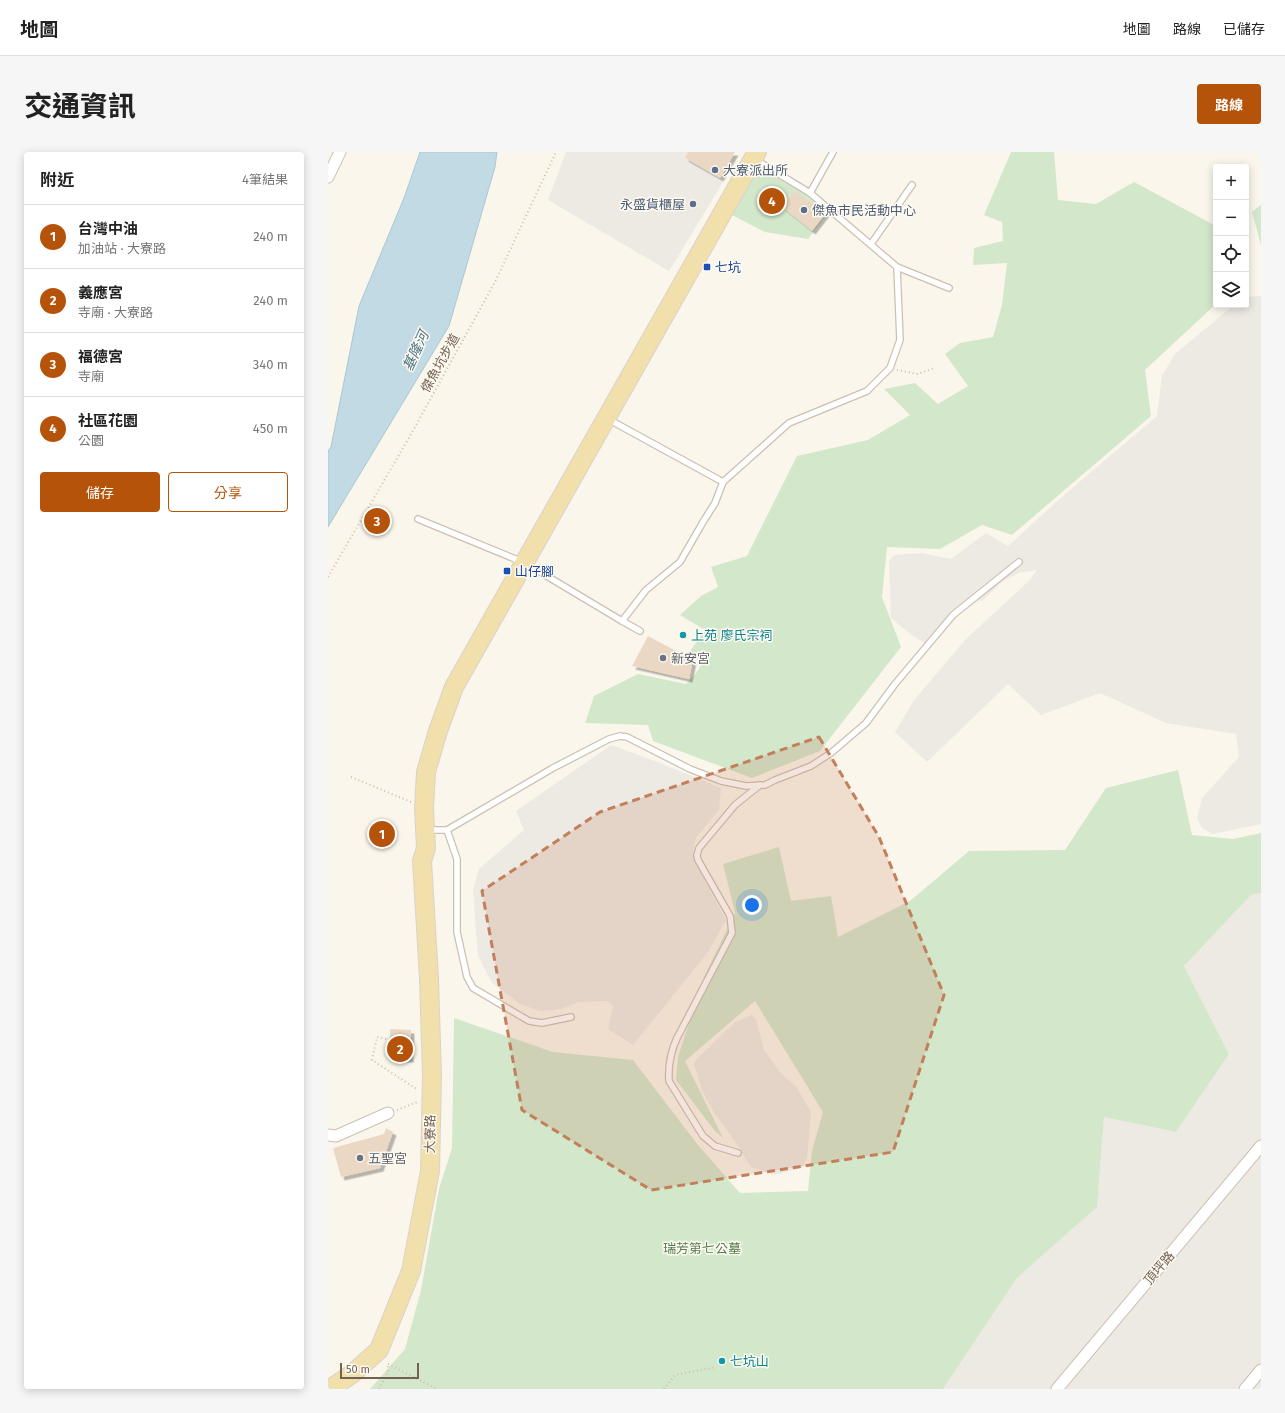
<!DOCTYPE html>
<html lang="zh-TW">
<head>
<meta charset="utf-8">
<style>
	:root { --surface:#fff; --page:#f6f6f6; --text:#222; --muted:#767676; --line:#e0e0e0; --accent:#b45309 }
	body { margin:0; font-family:"Fira Sans","Noto Sans TC",sans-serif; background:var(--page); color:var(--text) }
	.controls { position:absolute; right:12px; top:12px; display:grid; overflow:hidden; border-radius:4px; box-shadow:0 2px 10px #0003 }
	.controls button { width:36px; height:36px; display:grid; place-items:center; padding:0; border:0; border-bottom:1px solid var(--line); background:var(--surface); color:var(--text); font:20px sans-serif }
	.scale { position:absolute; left:12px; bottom:10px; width:79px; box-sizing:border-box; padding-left:4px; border:2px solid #736151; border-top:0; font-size:11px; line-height:14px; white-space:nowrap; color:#736151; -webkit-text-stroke:3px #fdfaf2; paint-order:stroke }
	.you { position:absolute; left:424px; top:753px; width:14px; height:14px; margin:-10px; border:3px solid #fff; border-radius:50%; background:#1a73e8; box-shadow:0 0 0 6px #1a73e833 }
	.badge { display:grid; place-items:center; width:26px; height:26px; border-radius:50%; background:var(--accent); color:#fff; font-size:13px; font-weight:700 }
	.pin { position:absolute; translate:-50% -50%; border:2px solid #fff; box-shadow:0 1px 4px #0006 }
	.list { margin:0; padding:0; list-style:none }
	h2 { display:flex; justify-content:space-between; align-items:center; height:52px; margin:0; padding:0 16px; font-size:17px }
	h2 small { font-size:13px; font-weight:400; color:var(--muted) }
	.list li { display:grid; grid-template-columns:26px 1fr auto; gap:12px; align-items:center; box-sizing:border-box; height:64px; padding:0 16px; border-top:1px solid var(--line) }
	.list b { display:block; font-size:15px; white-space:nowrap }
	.list p { margin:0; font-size:13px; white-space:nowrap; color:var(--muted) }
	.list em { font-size:13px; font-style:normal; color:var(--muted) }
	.actions { display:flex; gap:8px; padding:12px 16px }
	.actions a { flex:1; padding:9px 0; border:1px solid var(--accent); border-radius:4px; text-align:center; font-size:14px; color:var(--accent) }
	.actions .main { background:var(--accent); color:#fff }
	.icon { flex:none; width:22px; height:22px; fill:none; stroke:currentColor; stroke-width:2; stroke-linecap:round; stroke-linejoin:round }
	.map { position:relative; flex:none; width:933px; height:1237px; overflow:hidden; border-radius:4px }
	header { display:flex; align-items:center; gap:24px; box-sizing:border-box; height:56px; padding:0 20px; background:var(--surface); border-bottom:1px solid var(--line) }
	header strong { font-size:19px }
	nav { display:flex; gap:22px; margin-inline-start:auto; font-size:14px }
	.intro { display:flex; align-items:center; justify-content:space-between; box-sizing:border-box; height:96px; padding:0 24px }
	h1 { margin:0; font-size:28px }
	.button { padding:10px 18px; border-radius:4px; background:var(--accent); color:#fff; font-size:14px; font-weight:700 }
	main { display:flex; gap:24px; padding:0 24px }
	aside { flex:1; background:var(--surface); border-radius:4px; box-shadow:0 2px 10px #0003 }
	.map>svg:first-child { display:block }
	.industrial { fill:#ede9e3 }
	.green { fill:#d3e7cb }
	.water { fill:#c1dae3; stroke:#a9c8d3 }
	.building { fill:#ebd8c4; filter:url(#shadow) }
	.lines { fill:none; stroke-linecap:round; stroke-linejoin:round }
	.lane-casing { stroke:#ccc0b2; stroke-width:8 }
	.street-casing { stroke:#ccc0b2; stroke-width:13 }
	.primary-casing { stroke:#d8d3ce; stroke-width:20 }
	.path { stroke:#d2bda9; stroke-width:2; stroke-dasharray:1 3; stroke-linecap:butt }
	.lane { stroke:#fff; stroke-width:5.5 }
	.street { stroke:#fff; stroke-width:11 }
	.primary { stroke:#f1dfac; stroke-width:18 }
	.marked { fill:#c27f5c; fill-opacity:0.2; stroke:#c27f5c; stroke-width:3; stroke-dasharray:8 5; stroke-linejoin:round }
	.service-dot { fill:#5c6f8a; stroke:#fdfaf2; stroke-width:1.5 }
	.transit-dot { fill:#1a4fb4; stroke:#fdfaf2; stroke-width:1.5 }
	.culture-dot { fill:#0f9aa8; stroke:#fdfaf2; stroke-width:1.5 }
	.worship-dot { fill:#6b7280; stroke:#fdfaf2; stroke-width:1.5 }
	.labels { text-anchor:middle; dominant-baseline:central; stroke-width:3; stroke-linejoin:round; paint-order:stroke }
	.service-label { font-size:13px; fill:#4e5e75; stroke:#fdfaf2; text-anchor:start }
	.transit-label { font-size:13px; fill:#164399; stroke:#fdfaf2; text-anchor:start }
	.street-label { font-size:13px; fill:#736151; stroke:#fdfaf2 }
	.culture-label { font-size:13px; fill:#0d838f; stroke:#fdfaf2; text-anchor:start }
	.worship-label { font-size:13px; fill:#5b616d; stroke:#fdfaf2; text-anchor:start }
	.park-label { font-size:13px; fill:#557d4d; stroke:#fdfaf2 }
	.water-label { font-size:14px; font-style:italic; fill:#4c7484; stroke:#fdfaf2 }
</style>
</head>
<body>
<header>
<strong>地圖</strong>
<nav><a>地圖</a><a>路線</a><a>已儲存</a></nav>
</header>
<div class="intro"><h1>交通資訊</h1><a class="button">路線</a></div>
<main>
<aside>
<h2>附近<small>4筆結果</small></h2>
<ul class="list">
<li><span class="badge">1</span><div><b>台灣中油</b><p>加油站 · 大寮路</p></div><em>240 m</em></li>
<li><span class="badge">2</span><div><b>義應宮</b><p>寺廟 · 大寮路</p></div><em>240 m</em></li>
<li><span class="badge">3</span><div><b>福德宮</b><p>寺廟</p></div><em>340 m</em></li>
<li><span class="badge">4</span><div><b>社區花園</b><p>公園</p></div><em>450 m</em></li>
</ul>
<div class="actions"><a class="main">儲存</a><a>分享</a></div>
</aside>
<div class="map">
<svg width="933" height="1237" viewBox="0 0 933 1237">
	<defs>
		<filter id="shadow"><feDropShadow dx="3.5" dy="3.5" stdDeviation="0" flood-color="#0004"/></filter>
	</defs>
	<rect width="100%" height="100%" fill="#fbf6eb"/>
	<g class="industrial">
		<polygon points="238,0 360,0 357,6 392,26 395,30 341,119 220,48"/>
		<polygon points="933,144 933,672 884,682 874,676 869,666 874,646 911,605 908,582 838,571 772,541 713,563 680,532 599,610 567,580 586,548 639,486 701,429 709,418 691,421 675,429 654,449 641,447 599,493 582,482 563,466 561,409 566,403 593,401 623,407 658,381 680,394 735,344 829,264 834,224 847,202 906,153 918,153 918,145"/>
		<polygon points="283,593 327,609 393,636 391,658 368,686 365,699 369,714 398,768 381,799 305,893 280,877 285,854 279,849 250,850 234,857 212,859 192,852 164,831 150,804 147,765 145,737 151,717 196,678 188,659"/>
		<polygon points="933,741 933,1237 615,1237 689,1126 769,1055 776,965 848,980 901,902 856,814 923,743"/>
		<polygon points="424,863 428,867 436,898 452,920 469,936 483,960 479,1006 474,1016 446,1023 423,1015 406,988 385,959 374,938 366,912 368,908 407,870"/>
	</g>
	<g class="green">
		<polygon points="683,0 726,0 730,48 768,52 806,30 888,74 888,152 817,218 823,264 684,383 654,373 612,397 559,395 554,445 573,495 492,599 424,626 325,589 320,573 257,571 266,544 310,522 358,532 369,520 374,511 360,502 377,478 352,463 373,444 390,435 383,415 419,404 469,304 540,288 582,263 556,237 587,231 610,252 640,234 617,202 632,191 665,185 674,153 679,111 645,113 646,96 675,89 674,70 656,63"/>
		<polygon points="415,6 473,39 500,61 480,87 437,80 396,59 408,19"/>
		<polygon points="933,53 933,93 924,60"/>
		<polygon points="850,618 864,683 905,687 933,681 933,741 923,743 856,814 901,902 848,980 776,965 769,1055 689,1126 615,1237 42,1237 77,1197 93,1138 111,1037 124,996 126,866 225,900 305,908 370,993 412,1041 480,1039 484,999 495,960 427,849 357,909 395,986 387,979 348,928 350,905 376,825 407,761 395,712 451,695 463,749 503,744 510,785 582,749 641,699 737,698 778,636"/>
	</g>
	<polygon class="water" points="92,0 169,0 167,15 121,174 0,375 0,299 3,295 31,154 76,46"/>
	<g class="building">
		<polygon points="360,0 407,0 392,26 357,6"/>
		<polygon points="466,39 498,61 484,79 454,55"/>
		<polygon points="45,361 58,367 54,377 41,371"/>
		<polygon points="320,484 365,508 361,527 304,514"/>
		<polygon points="62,877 83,878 82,907 62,907"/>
		<polygon points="58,976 65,980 52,1016 13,1025 5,996 56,982"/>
	</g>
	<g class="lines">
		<defs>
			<g id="lane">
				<polyline points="428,8 482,41 569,115 621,136"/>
				<polyline points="482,41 505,0"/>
				<polyline points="543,92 584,33"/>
				<polyline points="280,267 395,330 387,351 375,370 352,410 318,438 294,469 312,479"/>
				<polyline points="395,330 461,271 539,239 562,216 572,188 569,115"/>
				<polyline points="90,367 197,411 294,469"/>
				<polyline points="100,678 119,678 225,616 281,587 292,584 299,585 362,617 393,629 418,634 437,633 447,628 483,614 503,601 538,571 567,532 625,463 691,410"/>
				<polyline points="119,678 129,707 129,780 139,825 145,836 201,869 214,871 243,865"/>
				<path d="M410,1001L387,994L375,984L341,929C340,914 343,899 349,886L404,781L402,764L370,708L369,703L371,696L407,653L432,633"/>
			</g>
			<g id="street">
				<polyline points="0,25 12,0"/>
				<polyline points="0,983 8,984 60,961"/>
				<polyline points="729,1237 933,994"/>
				<polyline points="917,1237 933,1218"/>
			</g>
			<polyline id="primary" points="2,1237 24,1222 51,1198 83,1119 102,1019 104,924 101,826 94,709 98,696 96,656 98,620 110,579 126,535 429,0"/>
		</defs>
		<use href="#lane" class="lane-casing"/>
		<use href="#street" class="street-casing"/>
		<use href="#primary" class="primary-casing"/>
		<g class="path">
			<polyline points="569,218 590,222 606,216"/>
			<polyline points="0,425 82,284 167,130 228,0"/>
			<polyline points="23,625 83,650"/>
			<polyline points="62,888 49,885 44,908 90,938"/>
			<polyline points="69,958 89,950"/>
			<polyline points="60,1212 109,1237"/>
			<polyline points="51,1237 60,1220 60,1212"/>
			<polyline points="336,1237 347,1223 388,1215"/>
		</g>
		<use href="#lane" class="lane"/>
		<use href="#street" class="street"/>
		<use href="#primary" class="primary"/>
	</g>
	<path class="marked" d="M491,585L551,685L616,843L565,1000L323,1038L194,958L154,739L272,660Z"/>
	<g class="service-dot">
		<circle cx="387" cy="18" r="4"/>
		<circle cx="365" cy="52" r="4"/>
		<circle cx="476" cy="58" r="4"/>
	</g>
	<g class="transit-dot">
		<rect x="375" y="111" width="8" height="8" rx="2"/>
		<rect x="175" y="415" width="8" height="8" rx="2"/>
	</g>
	<g class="culture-dot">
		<circle cx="355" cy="483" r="4"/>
		<circle cx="394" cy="1209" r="4"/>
	</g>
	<g class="worship-dot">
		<circle cx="335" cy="506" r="4"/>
		<circle cx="32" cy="1006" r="4"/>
	</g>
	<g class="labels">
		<g class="service-label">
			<text x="395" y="18">大寮派出所</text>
			<text x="357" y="52" text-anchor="end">永盛貨櫃屋</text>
			<text x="484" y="58">傑魚市民活動中心</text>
		</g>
		<g class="transit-label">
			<text x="387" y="115">七坑</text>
			<text x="187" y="419">山仔腳</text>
		</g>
		<g class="street-label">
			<text transform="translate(112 211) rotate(-61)">傑魚坑步道</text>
			<text transform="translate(102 982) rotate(-89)">大寮路</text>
			<text transform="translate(831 1116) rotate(-50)">頂坪路</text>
		</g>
		<g class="culture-label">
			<text x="363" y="483">上苑 廖氏宗祠</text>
			<text x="402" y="1209">七坑山</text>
		</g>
		<g class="worship-label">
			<text x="343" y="506">新安宮</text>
			<text x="40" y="1006">五聖宮</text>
		</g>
		<g class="park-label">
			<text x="374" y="1096">瑞芳第七公墓</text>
		</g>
		<g class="water-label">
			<text transform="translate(88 199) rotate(-65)">基隆河</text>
		</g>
	</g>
</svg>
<div class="controls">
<button>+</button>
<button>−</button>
<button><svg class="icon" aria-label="locate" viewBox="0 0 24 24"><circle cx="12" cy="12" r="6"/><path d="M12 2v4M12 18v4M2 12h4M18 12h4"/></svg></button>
<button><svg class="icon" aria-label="layers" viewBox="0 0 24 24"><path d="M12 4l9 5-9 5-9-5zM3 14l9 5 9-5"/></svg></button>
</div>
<div class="scale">50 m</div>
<div class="you"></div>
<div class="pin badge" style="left:54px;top:682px">1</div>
<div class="pin badge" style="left:72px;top:897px">2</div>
<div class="pin badge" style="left:49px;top:369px">3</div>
<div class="pin badge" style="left:444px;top:49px">4</div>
</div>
</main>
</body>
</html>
